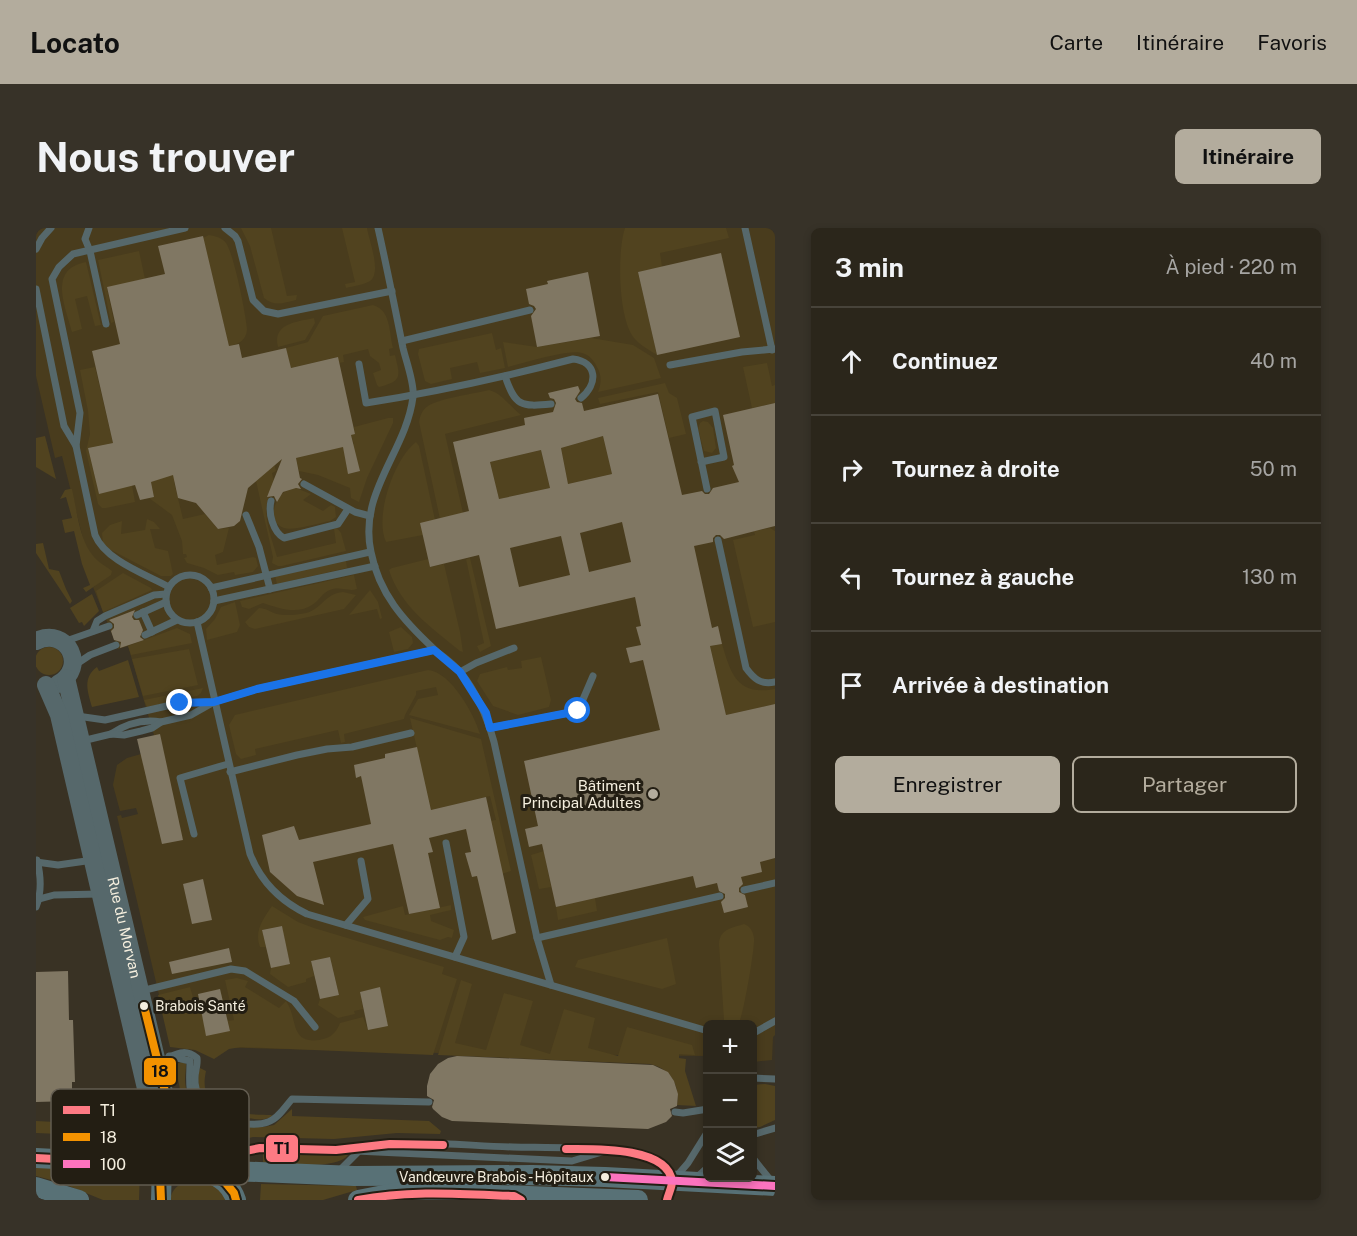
<!DOCTYPE html>
<html lang="fr">
<head>
<meta charset="utf-8">
<style>
	:root { --surface:#2b261b; --page:#373228; --text:#f1f3f6; --muted:#a6a5a3; --line:#47433a; --accent:#b3ac9d }
	body { margin:0; font-family:"Public Sans",sans-serif; background:var(--page); color:var(--text) }
	.controls { position:absolute; right:18px; bottom:18px; display:grid; overflow:hidden; border-radius:9px; box-shadow:0 3px 9px #0003 }
	.controls button { width:54px; height:54px; display:grid; place-items:center; padding:0; border:0; border-bottom:2px solid var(--line); background:var(--surface); color:var(--text); font:30px sans-serif }
	.stop { position:absolute; width:18px; height:18px; margin:-14px; border:4px solid #1a73e8; border-radius:50%; background:#fff }
	.stop.end { background:#1a73e8; border-color:#fff; box-shadow:0 2px 6px #0008 }
	.list { margin:0; padding:0; list-style:none }
	h2 { display:flex; justify-content:space-between; align-items:center; height:78px; margin:0; padding:0 24px; font-size:26px }
	h2 small { font-size:20px; font-weight:400; color:var(--muted) }
	.list li { display:grid; grid-template-columns:39px 1fr auto; gap:18px; align-items:center; box-sizing:border-box; height:108px; padding:0 24px; border-top:2px solid var(--line) }
	.list b { display:block; font-size:22px; white-space:nowrap }
	.list em { font-size:20px; font-style:normal; color:var(--muted) }
	.actions { display:flex; gap:12px; padding:18px 24px }
	.actions a { flex:1; padding:14px 0; border:2px solid var(--accent); border-radius:9px; text-align:center; font-size:21px; color:var(--accent) }
	.actions .main { background:var(--accent); color:#111 }
	.icon { flex:none; width:33px; height:33px; fill:none; stroke:currentColor; stroke-width:2; stroke-linecap:round; stroke-linejoin:round }
	.map { position:relative; flex:none; width:739px; height:972px; overflow:hidden; border-radius:9px }
	header { display:flex; align-items:center; gap:36px; box-sizing:border-box; height:84px; padding:0 30px; background:var(--accent); color:#111 }
	header strong { font-size:28px }
	nav { display:flex; gap:33px; margin-inline-start:auto; font-size:21px }
	.intro { display:flex; align-items:center; justify-content:space-between; box-sizing:border-box; height:144px; padding:0 36px }
	h1 { margin:0; font-size:42px }
	.button { padding:15px 27px; border-radius:9px; background:var(--accent); color:#111; font-size:21px; font-weight:700 }
	main { display:flex; gap:36px; padding:0 36px }
	aside { flex:1; background:var(--surface); border-radius:9px; box-shadow:0 3px 9px #0003 }
	.map>svg:first-child { display:block }
	.built { fill:#493c1d }
	.green { fill:#51431f }
	.building { fill:#807763; fill-rule:evenodd }
	.lines { fill:none; stroke-linecap:round; stroke-linejoin:round }
	.service { stroke:#56686b; stroke-width:7 }
	.tertiary { stroke:#56686b; stroke-width:18 }
	.secondary { stroke:#587176; stroke-width:20 }
	.bus-1-casing { stroke:#231e13; stroke-width:12 }
	.bus-2-casing { stroke:#231e13; stroke-width:12 }
	.bus-3-casing { stroke:#231e13; stroke-width:12 }
	.bus-1 { stroke:#fd7a83; stroke-width:8 }
	.bus-2 { stroke:#f39200; stroke-width:8 }
	.bus-3 { stroke:#fc73be; stroke-width:8 }
	.route { stroke:#1a73e8; stroke-width:8 }
	.poi-dot { fill:#b3ac9d; stroke:#231e13; stroke-width:2 }
	.bus-dot { fill:#f4eede; stroke:#231e13; stroke-width:2 }
	.labels { text-anchor:middle; dominant-baseline:central; stroke-width:6; stroke-linejoin:round; paint-order:stroke }
	.bus-label { font-size:14px; fill:#f4eede; stroke:#231e13; text-anchor:start }
	.poi-label { font-size:15px; fill:#f4eede; stroke:#231e13; text-anchor:end }
	.street-label { font-size:15px; fill:#f4eede; stroke:#231e13 }
	.key { fill:#231e13; stroke:#625c50; stroke-width:1.5 }
	.key-label { font-size:16px; fill:#f4eede }
	.line-badge { stroke:#231e13; stroke-width:2 }
	.pale-badge-label { font-size:16px; text-anchor:middle; font-weight:bold; fill:#111 }
</style>
</head>
<body>
<header>
<strong>Locato</strong>
<nav><a>Carte</a><a>Itinéraire</a><a>Favoris</a></nav>
</header>
<div class="intro"><h1>Nous trouver</h1><a class="button">Itinéraire</a></div>
<main>
<div class="map">
<svg width="739" height="972" viewBox="0 0 739 972">
	<rect width="100%" height="100%" fill="#393224"/>
	<polygon class="built" points="0,0 739,0 739,807 737,809 736,832 717,834 716,796 672,796 671,828 403,825 135,818 81,588 85,587 86,590 102,586 100,580 84,583 77,557 81,537 91,530 105,526 118,507 92,418 82,421 57,359 59,358 26,228 19,230 0,148"/>
	<g class="green">
		<path d="M205,0H235L251,68L261,67L260,72C248,75 238,79 228,70L214,18Z"/>
		<path d="M306,0H331C333,12 346,45 334,53C328,57 317,58 310,60L309,56L319,54Z"/>
		<path d="M589,0H690L693,10L624,25L626,39L602,44L621,127C613,122 604,117 598,110C582,90 581,24 589,0Z"/>
		<path d="M173,7C180,8 186,10 190,15C198,26 210,87 211,102C210,113 202,116 193,118L167,10Z"/>
		<polygon points="103,23 109,51 71,60 78,94 75,95 62,32"/>
		<path d="M50,34L65,97L59,98L51,68L39,71L46,101L36,104C29,77 12,41 50,34Z"/>
		<path d="M337,77C355,82 353,104 357,120L353,121L354,128L359,127C364,148 367,153 343,159L341,157L337,145L345,142L343,135L334,128L332,121L307,127L308,134L303,135L301,129L255,140L250,120L272,114L287,88Z"/>
		<path d="M278,90L279,95L269,112L242,119C236,95 261,94 278,90Z"/>
		<polygon points="456,105 460,122 465,120 469,140 444,145 441,134 414,140 416,151 395,156 389,153 382,126 383,121"/>
		<path d="M555,110L597,117L618,130L625,150L562,164C565,156 566,149 562,141C559,134 554,127 546,125C533,121 488,135 472,139L467,114L501,119Z"/>
		<polygon points="731,135 736,158 739,157 739,175 716,180 707,139"/>
		<polygon points="59,139 77,215 52,220 63,265 96,257 99,274 70,280 66,280 62,276 50,223 54,206 52,183 44,142"/>
		<polygon points="629,155 633,165 641,170 650,206 633,210 622,164 564,176 562,170"/>
		<path d="M453,162C466,165 475,180 485,187L409,206L427,285L404,291L383,194C384,188 386,182 392,178C404,170 438,166 453,162Z"/>
		<polygon points="352,190 357,190 357,195 331,250 323,274 315,270 314,260 282,247 263,243 260,230 318,216 315,207 319,205 318,199"/>
		<polygon points="667,193 672,194 677,200 680,220 676,225 668,223 662,201 664,195"/>
		<polygon points="9,208 20,251 0,239 0,210"/>
		<polygon points="567,208 576,246 532,256 525,220"/>
		<path d="M380,214L383,218L399,292L387,307L350,314C338,288 358,231 380,214Z"/>
		<polygon points="505,222 514,260 463,271 454,234"/>
		<path d="M223,232L238,235L240,243L236,245L239,258C222,280 234,304 241,329L300,315L298,301L301,300L305,305L310,323L246,338H242L236,335L237,329L220,253L227,247Z"/>
		<polygon points="164,233 138,254 147,291 169,286 182,301 193,300 187,324 179,327 181,337 217,329 220,330 222,338 217,344 199,347 198,344 182,347 168,340 151,335 148,330 151,329 150,326 147,326 146,313 136,287 113,270 118,269 115,254"/>
		<path d="M260,260L275,266L267,272L287,283L295,277L299,279L300,289L294,293C283,295 257,303 248,300C232,295 237,274 247,265C251,262 256,261 260,260Z"/>
		<path d="M34,261H36C41,282 43,312 58,329C63,335 70,338 76,343L75,347L50,364L47,360L54,357L46,336L38,303L29,305L26,292L36,290L30,269L24,271L29,262Z"/>
		<polygon points="111,291 118,294 124,301 114,301 119,320 132,323 137,346 135,348 125,348 73,321 67,315 66,305 74,297 86,293 85,306 109,302"/>
		<polygon points="734,300 739,303 739,394 717,399 697,312 719,307 718,303"/>
		<polygon points="7,315 13,341 23,343 30,361 36,373 34,376 0,325 0,316"/>
		<polygon points="434,330 455,418 444,424 441,418 448,415 430,331"/>
		<path d="M392,331L395,339L408,336L424,404L427,424L424,423C396,400 364,378 353,342L356,340Z"/>
		<polygon points="310,332 311,340 241,356 239,348"/>
		<polygon points="87,345 115,360 116,362 67,384 60,363"/>
		<path d="M318,347L321,361C312,364 304,358 294,362C286,365 283,373 276,377C261,387 242,380 227,375L213,381L206,379L204,373Z"/>
		<polygon points="334,362 342,374 346,390 344,391 341,381 313,387"/>
		<path d="M307,364L320,367L308,381L219,401L213,399L209,394L223,380C230,380 234,384 241,386C249,388 261,387 270,385C286,381 288,366 307,364Z"/>
		<polygon points="56,366 63,383 48,398 46,394 43,395 34,380"/>
		<polygon points="199,374 204,397 201,404 171,412 170,401 179,391 185,379"/>
		<polygon points="365,399 376,409 377,415 372,421 358,424 353,404"/>
		<polygon points="141,400 154,406 156,415 95,427 92,418"/>
		<path d="M686,416C695,446 701,468 739,461V476L690,487L674,418Z"/>
		<circle cx="13" cy="433" r="14"/>
		<polygon points="153,421 162,457 107,468 96,431"/>
		<polygon points="505,429 515,472 513,479 482,487 457,478 441,453 444,446 471,439 472,442 486,440 485,433"/>
		<path d="M92,432L103,469L56,479C52,464 46,450 61,439L63,443Z"/>
		<path d="M392,442C415,444 438,486 444,506L373,487L382,471L402,467L400,459L380,463V467L369,487L368,491L308,506L309,514L305,515L302,502L219,521L220,527L205,531L200,526L193,497L199,487Z"/>
		<polygon points="167,460 165,465 161,468 111,479 108,472"/>
		<polygon points="374,490 445,511 475,643 466,646 454,593 460,592 454,568 395,582"/>
		<polygon points="508,623 515,659 503,661 495,627"/>
		<polygon points="559,670 561,683 522,692 520,679"/>
		<polygon points="415,677 415,682 394,687 395,693 418,702 416,710 412,709 404,712 329,692 327,689 367,678 369,687"/>
		<path d="M236,678L262,694L278,700L408,739L406,746L421,751L397,827L205,819L193,821L178,831L159,822L134,819L122,767L154,759L161,783C174,783 185,796 198,792L189,752L201,750L212,753L209,759L243,780L250,773C262,789 253,816 283,812C295,810 300,805 304,795L327,789L332,802L343,760L324,764L327,781L318,783L319,786L302,790L282,777L284,771L303,767L294,729L275,733L278,748L270,751V754L252,759L234,746L235,740L254,735L245,698L226,702L230,719H224C218,703 227,691 236,678Z"/>
		<path d="M708,696C714,698 717,703 718,710C719,720 707,789 703,794L688,792L683,716C684,701 695,700 708,696Z"/>
		<polygon points="631,710 640,756 626,761 539,739 542,732"/>
		<path d="M425,752L436,756L419,815L450,822L468,765L497,773L484,817L514,826L528,781L559,790L552,820L582,828L591,799L656,817L659,827L643,826V830L650,831L649,843L660,878L641,877C644,857 635,841 614,836L402,827Z"/>
		<path d="M146,834L150,836C150,842 149,846 149,852C150,867 157,895 174,898L180,894L185,897L228,899L238,897L256,881V888L393,893L405,903L404,906L361,905L298,911L217,909L176,919C148,906 145,862 139,836Z"/>
		<path d="M164,840L170,843C160,888 206,886 236,887L235,889C228,893 219,891 211,890C202,890 192,890 183,886C167,878 158,856 164,840Z"/>
		<polygon points="729,856 739,858 739,892 724,899 717,900 717,857"/>
		<polygon points="0,893 98,898 99,899 94,909 0,905"/>
		<path d="M227,924L312,927C300,943 246,935 227,934Z"/>
		<polygon points="0,939 104,943 103,972 67,972 23,954 0,948"/>
		<path d="M168,952L175,953L193,972H134C137,954 152,953 168,952Z"/>
		<polygon points="225,956 320,958 321,962 287,972 224,972"/>
	</g>
	<g class="building">
		<polygon points="167,8 193,118 203,116 206,130 250,120 255,140 302,129 319,206 315,207 324,243 312,246 307,219 260,230 264,250 266,251 262,256 265,261 260,260 247,264 241,274 238,268 231,269 246,231 212,260 204,293 198,298 182,301 160,275 142,270 137,247 115,254 118,269 104,272 99,257 63,266 52,220 77,215 56,123 84,116 71,59 129,46 122,18"/>
		<polygon points="685,25 704,109 621,127 602,44"/>
		<polygon points="552,44 564,108 501,119 495,88 500,81 498,78 493,76 490,61 512,56 511,53"/>
		<path d="M542,158L544,163L539,171L541,174L546,175L548,183L622,166L646,267L666,263L669,266H673L677,260L703,254L696,238L698,237L687,187L739,175V298L688,311L684,307H680L677,310V314L658,318L676,400L682,398L686,416L674,418L690,487L739,476V630L724,634L726,644L705,649L707,656L703,660V664L709,667L712,679L688,685L685,674L689,670V666L683,663L681,655L660,660L657,648L520,679L506,616L493,619L489,601L502,598L488,533L624,502L607,432L594,435L590,420L605,417L600,399L605,398L599,369L460,401L443,327L394,339L384,295L433,283L417,214L489,197L488,190L517,184L520,175L518,171L514,170L512,165ZM567,208L576,246L532,256L525,220ZM505,222L514,260L463,271L454,234ZM586,294L595,334L553,344L544,305ZM525,308L534,347L483,359L474,320Z"/>
		<polygon points="99,382 96,389 98,392 103,392 107,402 104,409 108,412 84,420 85,414 78,412 75,403 78,400 78,396 73,392"/>
		<polygon points="124,506 147,612 126,616 101,511"/>
		<polygon points="381,519 395,582 450,569 480,705 456,712 441,648 436,649 429,625 435,624 430,601 393,610 397,624 392,625 404,680 373,686 357,616 277,634 288,677 261,668 234,644 226,607 258,598 263,612 335,596 325,548 320,550 318,537 349,530 349,526"/>
		<polygon points="167,651 176,692 156,696 147,656"/>
		<polygon points="246,698 254,736 235,740 226,702"/>
		<polygon points="193,720 196,734 136,746 133,734"/>
		<polygon points="294,729 303,767 284,771 275,733"/>
		<polygon points="32,743 33,792 37,792 39,854 36,854 36,873 0,874 0,744"/>
		<polygon points="344,759 352,798 332,802 324,764"/>
		<polygon points="184,761 194,803 170,808 162,766"/>
		<polygon points="421,828 617,837 632,844 638,853 642,866 641,878 634,881 636,888 630,894 612,901 416,893 406,889 397,881 396,879 398,872 391,868 391,858 394,846 402,836 412,830"/>
	</g>
	<g class="lines">
		<g class="service">
			<polyline points="53,0 49,11 54,23 70,96"/>
			<polyline points="189,0 199,8 202,13 217,72 228,83 242,86 356,63"/>
			<path d="M342,0C351,40 359,80 367,120C370,133 379,157 377,169C370,224 322,264 335,324C343,366 368,393 398,421C407,429 418,436 425,445C442,466 451,489 458,514L501,710L515,757"/>
			<polyline points="709,0 736,122"/>
			<polyline points="0,21 6,10 15,0"/>
			<polyline points="0,61 28,198 40,218"/>
			<polyline points="366,113 494,82"/>
			<path d="M323,136L330,175C400,164 468,149 537,131C562,134 562,156 545,170"/>
			<polyline points="634,137 706,124 738,121"/>
			<path d="M469,148C479,178 485,179 515,176"/>
			<polyline points="665,234 688,229 679,183 656,189 671,261"/>
			<polyline points="268,256 319,284 334,288"/>
			<path d="M235,273C232,285 237,304 248,310L302,296L312,281"/>
			<polyline points="210,287 223,319 234,361"/>
			<path d="M682,312L710,440C718,451 725,457 739,454"/>
			<circle cx="154" cy="371" r="24"/>
			<path d="M133,359C109,346 69,332 59,307L40,218L44,185L16,51L23,39L37,26L149,0"/>
			<polyline points="175,360 334,324"/>
			<polyline points="178,373 339,338"/>
			<polyline points="107,384 116,404"/>
			<polyline points="101,387 130,374"/>
			<path d="M161,394L214,626C225,654 244,673 271,686L672,803"/>
			<polyline points="57,403 61,393 69,388 118,367 130,366"/>
			<polyline points="109,407 141,392"/>
			<polyline points="30,413 73,398"/>
			<polyline points="39,437 54,427 80,417"/>
			<polyline points="424,444 440,435 478,420"/>
			<polyline points="41,488 69,492 144,475 176,474"/>
			<polyline points="454,500 542,483 557,448"/>
			<path d="M75,506C90,496 107,491 125,494"/>
			<polyline points="46,513 75,506 88,507 105,503 116,500 125,494 155,487 178,474 221,461 398,422"/>
			<polyline points="194,544 261,527 291,521 316,519 375,505"/>
			<polyline points="158,606 144,550 192,536"/>
			<polyline points="410,615 428,709 419,729"/>
			<polyline points="0,634 22,637 57,632"/>
			<polyline points="708,662 739,655"/>
			<polyline points="0,672 18,667 63,666"/>
			<path d="M0,679C6,664 5,648 1,632"/>
			<polyline points="310,697 332,671 325,633"/>
			<polyline points="501,710 684,668"/>
			<polyline points="105,763 195,741 209,743 258,773 279,799"/>
			<polyline points="716,806 739,793"/>
			<path d="M133,828L154,833C154,850 151,864 161,879C171,892 217,900 232,894C242,891 249,879 256,871L393,874"/>
			<path d="M133,829C144,824 151,822 161,830C162,837 159,843 159,850C158,867 170,880 183,890"/>
			<polyline points="716,850 739,851"/>
			<polyline points="639,884 647,885 672,881"/>
			<polyline points="716,907 739,900"/>
			<polyline points="320,923 536,933 566,924"/>
			<polyline points="716,929 736,954"/>
			<path d="M174,937C190,927 207,922 226,920C250,918 274,922 299,922C317,922 335,918 353,916C394,913 436,918 477,919C508,920 598,918 621,932C636,941 639,958 631,972"/>
			<polyline points="303,943 323,923"/>
			<polyline points="639,950 652,935 672,903"/>
			<polyline points="660,950 672,939"/>
		</g>
		<g class="tertiary">
			<path d="M0,413C32,398 52,440 22,456"/>
			<path id="s1" d="M30,450L137,902L143,916L166,942"/>
			<polyline points="10,457 23,487 29,513 122,912 126,939"/>
			<polyline points="92,935 111,907 117,891"/>
		</g>
		<g class="secondary">
			<polyline points="0,930 77,934 140,941 223,944 318,948 496,947 569,949 739,958"/>
			<path d="M171,944C185,950 195,957 200,972"/>
			<polyline points="0,959 43,972"/>
			<polyline points="125,972 126,939"/>
			<polyline points="322,972 358,965 379,964 602,972"/>
		</g>
		<defs>
			<g id="bus-1">
				<path d="M530,921C555,921 633,918 636,954C636,959 632,967 631,972"/>
				<polyline points="0,930 77,934 166,942 189,927 224,920 300,922 354,916 407,917"/>
				<path d="M322,972C374,962 425,966 478,968L485,972"/>
			</g>
			<g id="bus-2">
				<polyline points="108,778 141,912 166,942 189,954 198,965 200,972"/>
				<polyline points="114,879 123,925 125,972"/>
			</g>
			<polyline id="bus-3" points="569,949 739,958"/>
		</defs>
		<use href="#bus-1" class="bus-1-casing"/>
		<use href="#bus-2" class="bus-2-casing"/>
		<use href="#bus-3" class="bus-3-casing"/>
		<use href="#bus-1" class="bus-1"/>
		<use href="#bus-2" class="bus-2"/>
		<use href="#bus-3" class="bus-3"/>
	</g>
	<g class="lines">
		<polyline class="route" points="144,475 178,474 221,461 398,422 424,444 450,485 454,500 542,483"/>
	</g>
	<circle class="poi-dot" cx="617" cy="566" r="6"/>
	<g class="bus-dot">
		<circle cx="108" cy="778" r="5"/>
		<circle cx="569" cy="949" r="5"/>
	</g>
	<g class="labels">
		<g class="bus-label">
			<text x="119" y="778">Brabois Santé</text>
			<text x="558" y="949" text-anchor="end">Vandœuvre Brabois - Hôpitaux</text>
		</g>
		<g class="poi-label">
			<text x="605" y="557">Bâtiment<tspan x="605" dy="17">Principal Adultes</tspan></text>
		</g>
		<g class="street-label">
			<text stroke="none"><textPath href="#s1" startOffset="256">Rue du Morvan</textPath></text>
		</g>
	</g>
	<rect x="15" y="861" width="198" height="96" rx="9" class="key"/>
	<rect x="27" y="878" width="27" height="8" fill="#fd7a83"/>
	<rect x="27" y="905" width="27" height="8" fill="#f39200"/>
	<rect x="27" y="932" width="27" height="8" fill="#fc73be"/>
	<g class="key-label">
		<text x="64" y="888">T1</text>
		<text x="64" y="915">18</text>
		<text x="64" y="942">100</text>
	</g>
	<g class="line-badge">
		<rect x="107" y="829" width="34" height="29" rx="6" fill="#f39200"/>
		<rect x="229" y="906" width="34" height="29" rx="6" fill="#fd7a83"/>
	</g>
	<g class="pale-badge-label">
		<text x="124" y="849">18</text>
		<text x="246" y="926">T1</text>
	</g>
</svg>
<div class="controls">
<button>+</button>
<button>−</button>
<button><svg class="icon" aria-label="layers" viewBox="0 0 24 24"><path d="M12 4l9 5-9 5-9-5zM3 14l9 5 9-5"/></svg></button>
</div>
<div class="stop" style="left:542px;top:483px"></div>
<div class="stop end" style="left:144px;top:475px"></div>
</div>
<aside>
<h2>3 min<small>À pied · 220 m</small></h2>
<ul class="list">
<li><svg class="icon" aria-label="ahead" viewBox="0 0 24 24"><path d="M12 20V5M6 11l6-6 6 6"/></svg><div><b>Continuez</b></div><em>40 m</em></li>
<li><svg class="icon" aria-label="right" viewBox="0 0 24 24"><path d="M7 20v-9h11M14 6l5 5-5 5"/></svg><div><b>Tournez à droite</b></div><em>50 m</em></li>
<li><svg class="icon" aria-label="left" viewBox="0 0 24 24"><path d="M17 20v-9H6M10 6l-5 5 5 5"/></svg><div><b>Tournez à gauche</b></div><em>130 m</em></li>
<li><svg class="icon" aria-label="arrive" viewBox="0 0 24 24"><path d="M6 21V4h12l-3 4 3 4H6"/></svg><div><b>Arrivée à destination</b></div></li>
</ul>
<div class="actions"><a class="main">Enregistrer</a><a>Partager</a></div>
</aside>
</main>
</body>
</html>
